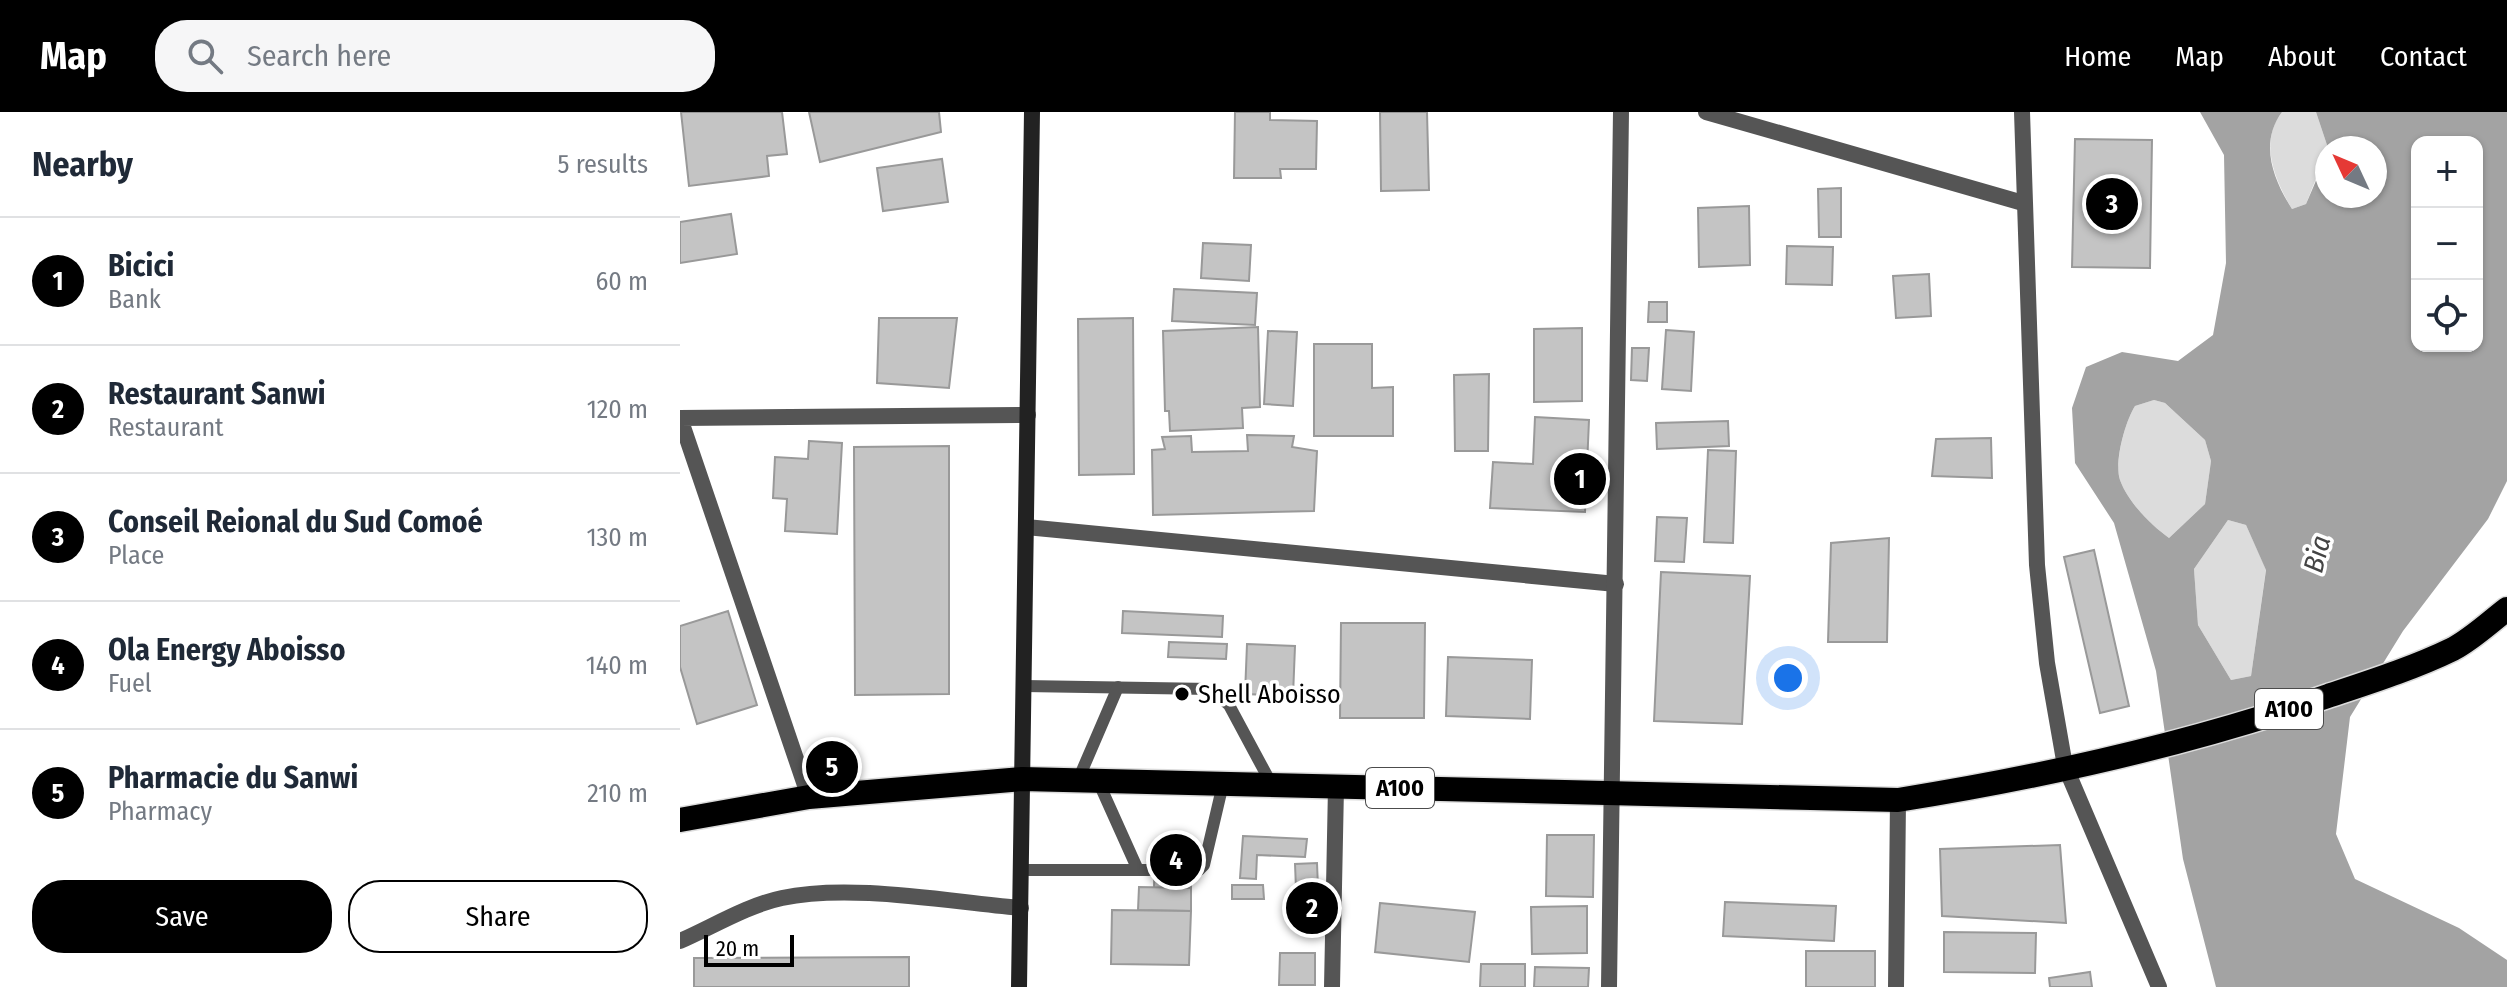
<!DOCTYPE html>
<html lang="en">
<head>
<meta charset="utf-8">
<style>
	:root { --surface:#fff; --page:#f6f6f7; --text:#1f2937; --muted:#747a83; --line:#e0e1e3; --accent:#000 }
	body { margin:0; font-family:"Fira Sans Condensed",sans-serif; background:var(--page); color:var(--text) }
	.controls { position:absolute; right:24px; top:24px; display:grid; overflow:hidden; border-radius:16px; box-shadow:0 2px 6px #0004 }
	.controls button { width:72px; height:72px; display:grid; place-items:center; padding:0; border:0; border-bottom:2px solid var(--line); background:var(--surface); color:var(--text); font:40px sans-serif }
	.compass { position:absolute; left:1635px; top:24px; width:72px; height:72px; border-radius:50%; background:var(--surface); box-shadow:0 2px 6px #0004; rotate:314deg }
	.scale { position:absolute; left:24px; bottom:20px; width:90px; box-sizing:border-box; padding-left:8px; border:4px solid #000; border-top:0; font-size:22px; line-height:28px; white-space:nowrap; color:#000; -webkit-text-stroke:6px #fff; paint-order:stroke }
	.you { position:absolute; left:1108px; top:566px; width:28px; height:28px; margin:-20px; border:6px solid #fff; border-radius:50%; background:#1a73e8; box-shadow:0 0 0 12px #1a73e833 }
	.badge { display:grid; place-items:center; width:52px; height:52px; border-radius:50%; background:var(--accent); color:#fff; font-size:26px; font-weight:700 }
	.pin { position:absolute; translate:-50% -50%; border:4px solid #fff; box-shadow:0 2px 8px #0006 }
	.list { margin:0; padding:0; list-style:none }
	h2 { display:flex; justify-content:space-between; align-items:center; height:104px; margin:0; padding:0 32px; font-size:34px }
	h2 small { font-size:26px; font-weight:400; color:var(--muted) }
	.list li { display:grid; grid-template-columns:52px 1fr auto; gap:24px; align-items:center; box-sizing:border-box; height:128px; padding:0 32px; border-top:2px solid var(--line) }
	.list b { display:block; font-size:30px; white-space:nowrap }
	.list p { margin:0; font-size:26px; white-space:nowrap; color:var(--muted) }
	.list em { font-size:26px; font-style:normal; color:var(--muted) }
	.actions { display:flex; gap:16px; padding:24px 32px }
	.actions a { flex:1; padding:18px 0; border:2px solid var(--accent); border-radius:32px; text-align:center; font-size:28px; color:var(--accent) }
	.actions .main { background:var(--accent); color:#fff }
	.icon { flex:none; width:44px; height:44px; fill:none; stroke:currentColor; stroke-width:2; stroke-linecap:round; stroke-linejoin:round }
	.map { position:relative; flex:none; width:1827px; height:875px; overflow:hidden }
	header { display:flex; align-items:center; gap:48px; box-sizing:border-box; height:112px; padding:0 40px; background:var(--accent); color:#fff }
	header strong { font-size:38px }
	nav { display:flex; gap:44px; margin-inline-start:auto; font-size:28px }
	.search { width:560px; height:72px; background:var(--page); display:flex; align-items:center; gap:20px; box-sizing:border-box; padding:0 28px; border-radius:32px; color:var(--muted); font-size:30px }
	main { display:flex }
	aside { flex:1; background:var(--surface) }
	.map>svg:first-child { display:block }
	.green { fill:#dcdcdc }
	.water { fill:#a3a3a3; fill-rule:evenodd }
	.building { fill:#c4c4c4; stroke:#999; stroke-width:2 }
	.lines { fill:none; stroke-linecap:round; stroke-linejoin:round }
	.highway-casing { stroke:#dbdbdb; stroke-width:27 }
	.lane { stroke:#555; stroke-width:12 }
	.street { stroke:#555; stroke-width:16 }
	.secondary { stroke:#222; stroke-width:16 }
	.highway { stroke:#000; stroke-width:24 }
	.poi-dot { fill:#000; stroke:#fff; stroke-width:3 }
	.labels { text-anchor:middle; dominant-baseline:central; stroke-width:7; stroke-linejoin:round; paint-order:stroke }
	.shield { fill:#fff; stroke:#4c4c4c; stroke-width:2 }
	.shield-label { font-size:24px; font-weight:bold; fill:#000 }
	.poi-label { font-size:26px; fill:#000; stroke:#fff; text-anchor:start }
	.water-label { font-size:28px; font-style:italic; fill:#444; stroke:#fff }
</style>
</head>
<body>
<header>
<strong>Map</strong>
<div class="search"><svg class="icon" aria-label="search" viewBox="0 0 24 24"><circle cx="10" cy="10" r="6"/><path d="M15 15l6 6"/></svg>Search here</div>
<nav><a>Home</a><a>Map</a><a>About</a><a>Contact</a></nav>
</header>
<main>
<aside>
<h2>Nearby<small>5 results</small></h2>
<ul class="list">
<li><span class="badge">1</span><div><b>Bicici</b><p>Bank</p></div><em>60 m</em></li>
<li><span class="badge">2</span><div><b>Restaurant Sanwi</b><p>Restaurant</p></div><em>120 m</em></li>
<li><span class="badge">3</span><div><b>Conseil Reional du Sud Comoé</b><p>Place</p></div><em>130 m</em></li>
<li><span class="badge">4</span><div><b>Ola Energy Aboisso</b><p>Fuel</p></div><em>140 m</em></li>
<li><span class="badge">5</span><div><b>Pharmacie du Sanwi</b><p>Pharmacy</p></div><em>210 m</em></li>
</ul>
<div class="actions"><a class="main">Save</a><a>Share</a></div>
</aside>
<div class="map">
<svg width="1827" height="875" viewBox="0 0 1827 875">
	<rect width="100%" height="100%" fill="#fff"/>
	<g class="green">
		<path d="M1602,0H1636L1648,36L1626,92L1612,97C1594,67 1579,30 1602,0Z"/>
		<path d="M1474,288L1485,291L1525,328L1531,349L1525,392L1489,426C1471,413 1448,390 1440,368C1434,350 1445,310 1455,294Z"/>
		<polygon points="1548,408 1566,413 1586,457 1571,564 1551,568 1518,513 1514,457"/>
	</g>
	<path class="water" d="M1520,0H1602C1579,31 1593,67 1612,97L1626,92L1647,43V84H1695V36H1648L1636,0H1827V369L1808,407L1723,519L1670,605L1656,722L1675,767L1779,816L1827,848V875H1536L1503,747L1476,559L1434,411L1395,351L1392,296L1406,255L1442,240L1498,249L1533,223L1546,151L1544,43ZM1737,30H1797V234H1737ZM1474,288L1485,291L1525,328L1531,349L1525,392L1489,426C1471,413 1448,390 1440,368C1434,350 1445,310 1455,294ZM1548,408L1566,413L1586,458L1571,564L1551,568L1518,513L1514,457Z"/>
	<g class="building">
		<polygon points="1,0 102,0 107,42 87,44 89,64 9,74"/>
		<polygon points="129,0 259,0 261,20 140,50"/>
		<polygon points="555,0 590,0 590,8 637,9 636,57 600,57 601,66 554,66"/>
		<polygon points="700,0 747,0 749,78 701,79"/>
		<polygon points="1395,27 1472,28 1470,156 1392,155"/>
		<polygon points="262,47 268,90 203,99 197,56"/>
		<polygon points="1161,76 1161,125 1139,125 1138,77"/>
		<polygon points="1069,94 1070,153 1019,155 1018,96"/>
		<polygon points="51,102 57,142 0,151 0,110"/>
		<polygon points="523,131 571,133 569,169 521,166"/>
		<polygon points="1107,134 1153,135 1152,173 1106,172"/>
		<polygon points="1249,162 1251,204 1216,206 1213,164"/>
		<polygon points="494,177 577,181 575,213 492,209"/>
		<polygon points="969,190 987,190 987,210 968,210"/>
		<polygon points="199,206 277,206 269,276 197,271"/>
		<polygon points="453,206 454,362 399,363 398,207"/>
		<polygon points="578,215 580,295 562,296 563,316 490,319 489,299 485,299 483,219"/>
		<polygon points="902,216 902,289 854,290 854,217"/>
		<polygon points="986,218 1014,220 1011,279 982,277"/>
		<polygon points="588,219 617,220 613,294 584,292"/>
		<polygon points="634,232 692,232 692,276 713,275 713,324 634,324"/>
		<polygon points="952,236 969,236 967,269 951,268"/>
		<polygon points="809,262 808,339 775,339 774,263"/>
		<polygon points="855,305 909,308 905,400 810,396 813,350 853,352"/>
		<polygon points="1048,309 1049,334 977,337 976,311"/>
		<polygon points="567,323 614,324 612,335 637,339 634,399 473,403 472,338 485,337 482,325 511,324 512,340 568,339"/>
		<polygon points="1311,326 1312,366 1252,364 1256,327"/>
		<polygon points="129,329 162,331 157,422 105,419 107,387 93,386 95,345 128,347"/>
		<polygon points="269,334 269,582 175,583 174,335"/>
		<polygon points="1028,338 1056,339 1053,431 1024,430"/>
		<polygon points="977,405 1007,406 1004,450 975,449"/>
		<polygon points="1209,426 1207,530 1148,530 1151,431"/>
		<polygon points="1414,438 1449,594 1420,601 1384,445"/>
		<polygon points="981,460 1070,464 1062,612 974,609"/>
		<polygon points="48,499 77,593 17,612 0,555 0,514"/>
		<polygon points="443,499 543,504 542,525 442,521"/>
		<polygon points="661,511 745,511 744,606 660,606"/>
		<polygon points="489,530 547,532 546,547 488,545"/>
		<polygon points="567,532 615,534 613,584 565,582"/>
		<polygon points="768,545 852,548 850,607 766,604"/>
		<polygon points="867,723 914,723 913,785 866,784"/>
		<polygon points="563,724 627,727 625,745 577,743 576,767 560,766"/>
		<polygon points="1380,733 1386,811 1262,804 1260,737"/>
		<polygon points="475,736 512,737 511,776 474,776"/>
		<polygon points="637,751 638,776 616,777 615,752"/>
		<polygon points="552,773 583,773 584,787 552,787"/>
		<polygon points="459,775 511,776 511,799 458,798"/>
		<polygon points="1045,790 1156,794 1154,829 1043,824"/>
		<polygon points="700,791 795,800 789,850 695,840"/>
		<polygon points="907,794 907,841 852,842 851,795"/>
		<polygon points="432,798 511,799 509,853 431,852"/>
		<polygon points="1264,820 1356,821 1355,861 1264,860"/>
		<rect x="1126" y="839" width="69" height="36"/>
		<polygon points="600,841 635,841 635,873 599,873"/>
		<polygon points="229,845 229,875 14,875 14,846"/>
		<polygon points="801,852 845,852 845,875 800,875"/>
		<polygon points="855,855 909,856 908,875 854,875"/>
		<polygon points="1410,860 1412,875 1370,875 1369,866"/>
	</g>
	<g class="lines">
		<defs>
			<path id="highway" d="M0,708L129,685L342,667L1218,688C1363,665 1509,632 1648,584C1690,570 1734,556 1773,537C1792,527 1810,510 1827,497"/>
		</defs>
		<use href="#highway" class="highway-casing"/>
		<g class="lane">
			<polyline points="344,574 531,577 549,593 592,673"/>
			<polyline points="398,668 438,575"/>
			<polyline points="418,669 458,758"/>
			<polyline points="341,758 469,758"/>
			<polyline points="519,758 524,753 543,672"/>
		</g>
		<g class="street">
			<polyline points="1026,0 1343,91"/>
			<polyline points="1342,0 1357,453 1367,551 1385,654 1479,875"/>
			<polyline points="346,415 936,472"/>
			<polyline points="129,685 0,306 348,303"/>
			<path d="M0,829C32,815 68,793 102,786C171,771 269,790 341,796"/>
			<polyline points="652,875 656,675"/>
			<polyline points="929,875 941,0"/>
			<polyline points="1216,875 1218,688"/>
		</g>
		<polyline class="secondary" points="339,875 352,0"/>
		<use href="#highway" class="highway"/>
	</g>
	<circle class="poi-dot" cx="502" cy="582" r="8"/>
	<g class="labels">
		<g class="shield">
			<rect x="1575" y="577" width="68" height="40" rx="6"/>
			<rect x="686" y="656" width="68" height="40" rx="6"/>
		</g>
		<g class="shield-label">
			<text x="1609" y="597">A100</text>
			<text x="720" y="676">A100</text>
		</g>
		<g class="poi-label">
			<text x="518" y="582">Shell Aboisso</text>
		</g>
		<g class="water-label">
			<text transform="translate(1637 442) rotate(-76)">Bia</text>
		</g>
	</g>
</svg>
<div class="controls">
<button>+</button>
<button>−</button>
<button><svg class="icon" aria-label="locate" viewBox="0 0 24 24"><circle cx="12" cy="12" r="6"/><path d="M12 2v4M12 18v4M2 12h4M18 12h4"/></svg></button>
</div>
<svg class="compass" viewBox="-18 -18 36 36"><path d="M0-13l5 13h-10z" fill="#e53935"/><path d="M0 13l5-13h-10z" fill="#747a83"/></svg>
<div class="scale">20 m</div>
<div class="you"></div>
<div class="pin badge" style="left:900px;top:367px">1</div>
<div class="pin badge" style="left:632px;top:796px">2</div>
<div class="pin badge" style="left:1432px;top:92px">3</div>
<div class="pin badge" style="left:496px;top:748px">4</div>
<div class="pin badge" style="left:152px;top:655px">5</div>
</div>
</main>
</body>
</html>
